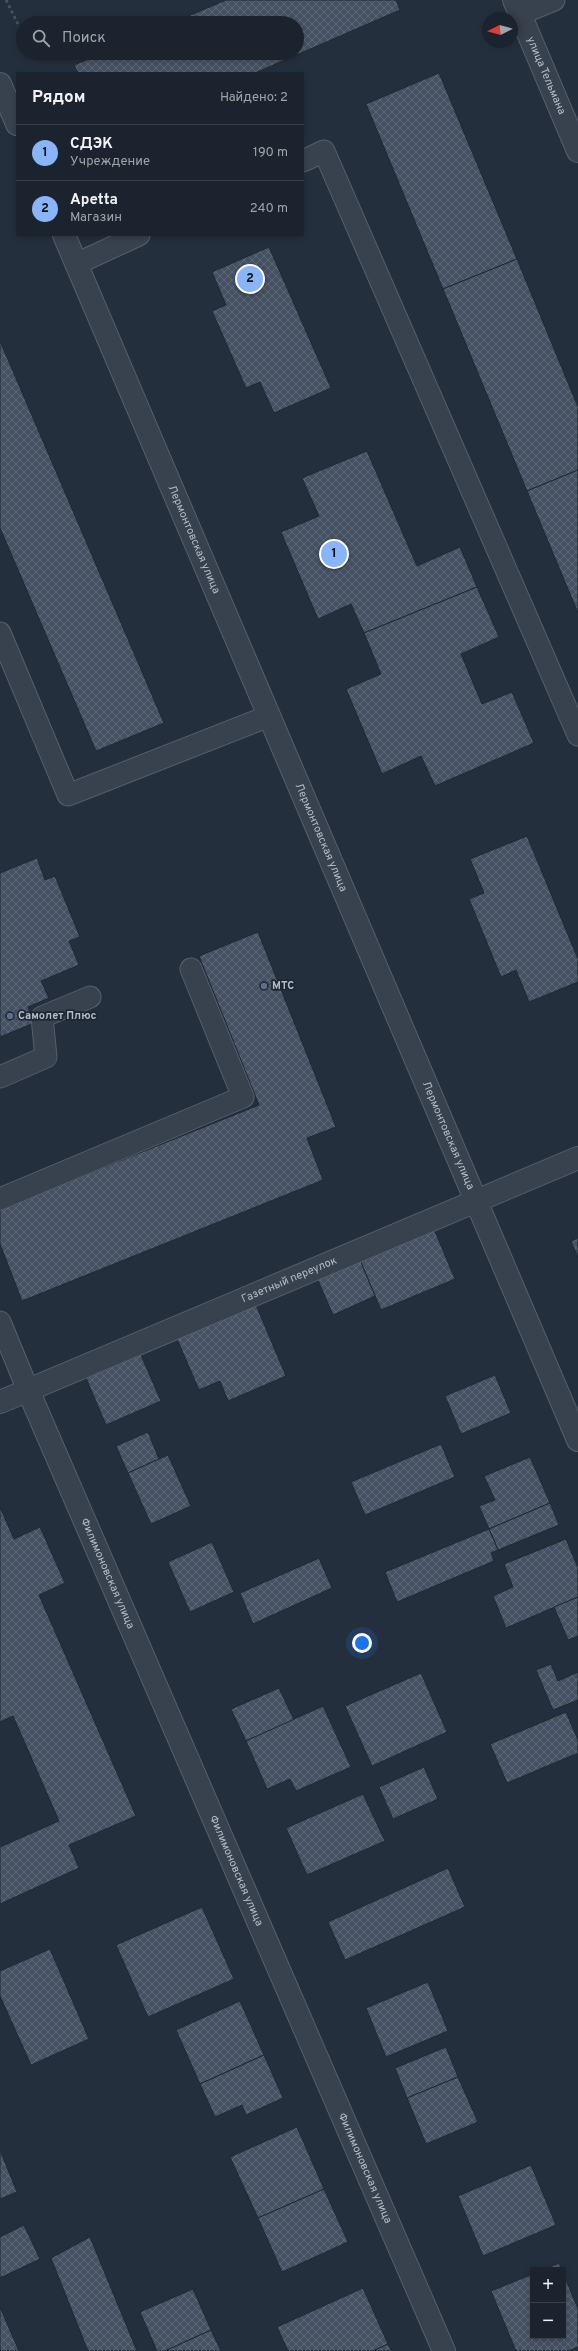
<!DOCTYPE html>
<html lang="ru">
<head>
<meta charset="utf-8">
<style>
	:root { --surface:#1b232e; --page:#282f3a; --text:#f1f3f6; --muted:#a0a4aa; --line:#39404a; --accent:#8ab4f8 }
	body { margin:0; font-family:Overpass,sans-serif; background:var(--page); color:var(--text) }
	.controls { position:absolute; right:12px; bottom:12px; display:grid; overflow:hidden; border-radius:0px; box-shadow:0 2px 6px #0003 }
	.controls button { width:36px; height:36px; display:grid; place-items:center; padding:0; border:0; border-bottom:1px solid var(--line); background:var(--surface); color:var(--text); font:20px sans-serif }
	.compass { position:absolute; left:482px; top:12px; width:36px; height:36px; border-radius:50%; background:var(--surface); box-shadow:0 2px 6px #0003; rotate:264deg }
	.you { position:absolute; left:362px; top:1643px; width:14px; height:14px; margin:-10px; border:3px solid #fff; border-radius:50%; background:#1a73e8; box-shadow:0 0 0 6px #1a73e833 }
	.badge { display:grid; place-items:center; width:26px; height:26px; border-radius:50%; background:var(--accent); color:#111; font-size:13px; font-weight:700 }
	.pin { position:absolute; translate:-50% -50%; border:2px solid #fff; box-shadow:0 1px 4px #0006 }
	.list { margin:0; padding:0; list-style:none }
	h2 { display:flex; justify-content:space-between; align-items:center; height:52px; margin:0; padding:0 16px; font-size:17px }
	h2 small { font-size:13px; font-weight:400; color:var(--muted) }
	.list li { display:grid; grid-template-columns:26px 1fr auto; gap:12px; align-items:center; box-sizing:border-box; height:56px; padding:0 16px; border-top:1px solid var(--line) }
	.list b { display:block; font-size:15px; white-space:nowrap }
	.list p { margin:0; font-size:13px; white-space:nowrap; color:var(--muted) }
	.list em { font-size:13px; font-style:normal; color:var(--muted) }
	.icon { flex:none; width:22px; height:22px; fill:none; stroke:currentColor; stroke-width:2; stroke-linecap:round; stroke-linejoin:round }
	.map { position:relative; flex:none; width:578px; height:2351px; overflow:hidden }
	.search { position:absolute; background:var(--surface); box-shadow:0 2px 6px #0003; left:16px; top:16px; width:288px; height:44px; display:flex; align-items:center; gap:10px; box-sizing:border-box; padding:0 14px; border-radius:22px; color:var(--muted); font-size:15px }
	.panel { position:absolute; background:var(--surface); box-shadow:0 2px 6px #0003; left:16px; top:72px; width:288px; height:164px; border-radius:0px }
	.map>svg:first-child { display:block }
	.building { fill:url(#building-cross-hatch); stroke:#1f2835 }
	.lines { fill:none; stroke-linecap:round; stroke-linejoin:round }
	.lane-casing { stroke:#565f6c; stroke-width:23 }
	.street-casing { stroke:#565f6c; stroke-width:24 }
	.path { stroke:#44595c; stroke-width:2.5; stroke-dasharray:3 3; stroke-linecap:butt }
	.lane { stroke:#38414e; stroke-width:21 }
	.street { stroke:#38414e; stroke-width:22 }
	.service-dot { fill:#5c6f8a; stroke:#1d2633; stroke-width:1.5 }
	.labels { text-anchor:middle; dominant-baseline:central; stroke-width:3.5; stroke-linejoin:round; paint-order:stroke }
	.street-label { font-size:11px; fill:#b4bcc9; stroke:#1d2633 }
	.poi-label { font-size:11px; font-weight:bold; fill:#b4bcc9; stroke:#1d2633; text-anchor:start }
</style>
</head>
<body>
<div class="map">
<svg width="578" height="2351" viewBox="0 0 578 2351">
	<defs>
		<pattern id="building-cross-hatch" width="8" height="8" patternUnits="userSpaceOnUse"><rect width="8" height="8" fill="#455162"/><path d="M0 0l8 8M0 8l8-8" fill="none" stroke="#5d6877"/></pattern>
	</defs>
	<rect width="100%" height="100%" fill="#242f3e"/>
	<g class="building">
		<polygon points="226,0 396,0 400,10 255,73 78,73 74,65 103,53 297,53 297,23 172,23"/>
		<polygon points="439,73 517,259 443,289 366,104"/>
		<polygon points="269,247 331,388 274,413 260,382 246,388 212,311 226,305 212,272"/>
		<polygon points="517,259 578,407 578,470 527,491 443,289"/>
		<polygon points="0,341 164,723 96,751 0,528"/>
		<polygon points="367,451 417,566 460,547 477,587 364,633 351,604 318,619 281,532 319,516 302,478"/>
		<polygon points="578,470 578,613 527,491"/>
		<polygon points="477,587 499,637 461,654 482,704 512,692 534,743 435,786 421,756 382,774 346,689 381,674 364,633"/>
		<polygon points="527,836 578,959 578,982 529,1002 516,970 501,977 469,899 484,893 470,859"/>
		<polygon points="37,858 45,880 55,876 80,937 69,941 79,965 41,981 49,998 28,1007 34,1023 0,1037 0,873"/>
		<polygon points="258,932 336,1127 307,1138 323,1180 22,1301 0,1244 0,1209 259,1105 199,956"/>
		<polygon points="434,1229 455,1279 381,1310 360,1260"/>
		<polygon points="578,1238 578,1258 571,1241"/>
		<polygon points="360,1260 375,1296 333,1315 317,1278"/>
		<polygon points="256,1305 286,1376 228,1401 220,1381 199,1390 177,1339"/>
		<polygon points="140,1353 161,1401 106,1425 86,1378"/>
		<polygon points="495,1375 511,1413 461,1434 445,1396"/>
		<polygon points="148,1432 159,1459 128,1473 116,1446"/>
		<polygon points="441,1444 455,1477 365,1515 351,1482"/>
		<polygon points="168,1455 191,1506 151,1524 128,1473"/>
		<polygon points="530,1457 550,1503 489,1529 479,1506 495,1500 484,1476"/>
		<polygon points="550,1503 559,1525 498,1550 489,1529"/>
		<polygon points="0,1507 14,1539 40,1527 65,1583 39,1595 136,1816 69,1845 79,1868 0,1904 0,1847 59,1821 13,1716 0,1722"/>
		<polygon points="489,1529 498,1550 491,1553 494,1561 397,1602 385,1572"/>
		<polygon points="566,1539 578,1568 578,1597 506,1628 493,1596 513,1587 504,1564"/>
		<polygon points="212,1542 234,1592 190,1612 168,1562"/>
		<polygon points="319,1558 332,1588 253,1624 240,1593"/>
		<polygon points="578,1597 578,1636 568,1640 554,1607"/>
		<polygon points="551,1664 558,1681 578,1672 578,1700 553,1710 536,1670"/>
		<polygon points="421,1673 447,1732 372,1766 345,1706"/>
		<polygon points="279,1688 294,1720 246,1741 231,1709"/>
		<polygon points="323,1706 351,1767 296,1791 290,1779 267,1789 246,1741"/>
		<polygon points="566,1712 578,1740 578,1753 507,1783 490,1744"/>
		<polygon points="424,1767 438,1799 393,1819 379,1787"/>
		<polygon points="363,1794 385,1841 307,1875 286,1828"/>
		<polygon points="448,1868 465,1907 345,1960 328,1922"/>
		<polygon points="202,1907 234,1979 148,2017 116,1945"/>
		<polygon points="50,1949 89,2039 31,2065 0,1996 0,1971"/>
		<polygon points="428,1982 448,2031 386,2057 366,2008"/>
		<polygon points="240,2001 264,2055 200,2084 176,2030"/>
		<polygon points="446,2047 458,2077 407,2098 395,2068"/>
		<polygon points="264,2055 283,2098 246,2115 242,2105 215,2117 200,2084"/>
		<polygon points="458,2077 478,2122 426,2144 407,2098"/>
		<polygon points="297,2127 324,2189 258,2218 230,2157"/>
		<polygon points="0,2150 17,2192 0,2199"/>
		<polygon points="531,2165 556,2225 483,2256 458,2196"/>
		<polygon points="324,2189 348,2242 282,2272 258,2218"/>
		<polygon points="24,2225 40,2259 0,2278 0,2237"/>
		<polygon points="90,2237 137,2351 88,2351 51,2258"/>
		<polygon points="559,2263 562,2270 542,2270"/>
		<polygon points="563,2272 578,2309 578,2347 568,2351 516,2351 491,2291 533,2274 533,2336 563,2336"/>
		<polygon points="363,2288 388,2344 373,2351 288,2351 277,2327"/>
		<polygon points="193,2289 211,2330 165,2351 157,2351 140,2312"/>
		<polygon points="0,2307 19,2351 0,2351"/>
		<polygon points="211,2330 221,2351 165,2351"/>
		<polygon points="388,2344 391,2351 373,2351"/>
	</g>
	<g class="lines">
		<defs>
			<g id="lane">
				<polyline points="520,14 554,0"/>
				<polyline points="303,161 324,151 578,735"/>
				<polyline points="76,264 139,235"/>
				<polyline points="0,633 68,795 269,716"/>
				<polyline points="0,1077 46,1057 42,1017 90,997"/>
				<polyline points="0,1199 243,1097 191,969"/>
				<polyline points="0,1322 28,1390"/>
			</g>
			<g id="street">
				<path id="s1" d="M514,0L578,151"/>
				<polyline points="0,84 17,124"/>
				<path id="s2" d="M64,235L578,1440"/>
				<path id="s3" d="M28,1390L444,2351"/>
				<path id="s4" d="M0,1402L578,1158"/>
			</g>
		</defs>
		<use href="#lane" class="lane-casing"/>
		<use href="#street" class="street-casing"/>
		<polyline class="path" points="6,0 23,34"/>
		<use href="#lane" class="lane"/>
		<use href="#street" class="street"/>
	</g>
	<g class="service-dot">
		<circle cx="264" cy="986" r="4"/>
		<circle cx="10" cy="1016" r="4"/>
	</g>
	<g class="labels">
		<g class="street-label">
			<text stroke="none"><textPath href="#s1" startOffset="82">улица Тельмана</textPath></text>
			<text stroke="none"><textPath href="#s2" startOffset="331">Лермонтовская улица</textPath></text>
			<text stroke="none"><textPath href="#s2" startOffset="655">Лермонтовская улица</textPath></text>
			<text stroke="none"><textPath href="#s2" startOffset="979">Лермонтовская улица</textPath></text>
			<text stroke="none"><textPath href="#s4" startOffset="314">Газетный переулок</textPath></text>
			<text stroke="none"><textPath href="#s3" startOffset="200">Филимоновская улица</textPath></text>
			<text stroke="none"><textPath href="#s3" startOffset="524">Филимоновская улица</textPath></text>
			<text stroke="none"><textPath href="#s3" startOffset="848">Филимоновская улица</textPath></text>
		</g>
		<g class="poi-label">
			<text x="272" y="986">МТС</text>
			<text x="18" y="1016">Самолет Плюс</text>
		</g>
	</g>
</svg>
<div class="controls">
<button>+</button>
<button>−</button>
</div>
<svg class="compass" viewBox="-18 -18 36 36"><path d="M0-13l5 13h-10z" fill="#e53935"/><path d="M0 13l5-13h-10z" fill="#a0a4aa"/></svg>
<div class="you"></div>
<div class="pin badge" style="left:334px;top:554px">1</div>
<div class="pin badge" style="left:250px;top:279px">2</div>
<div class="search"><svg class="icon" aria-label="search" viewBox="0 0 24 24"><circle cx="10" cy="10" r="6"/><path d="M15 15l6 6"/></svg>Поиск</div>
<section class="panel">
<h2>Рядом<small>Найдено: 2</small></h2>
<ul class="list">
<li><span class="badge">1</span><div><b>СДЭК</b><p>Учреждение</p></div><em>190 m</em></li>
<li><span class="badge">2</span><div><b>Apetta</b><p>Магазин</p></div><em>240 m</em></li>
</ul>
</section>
</div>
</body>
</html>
